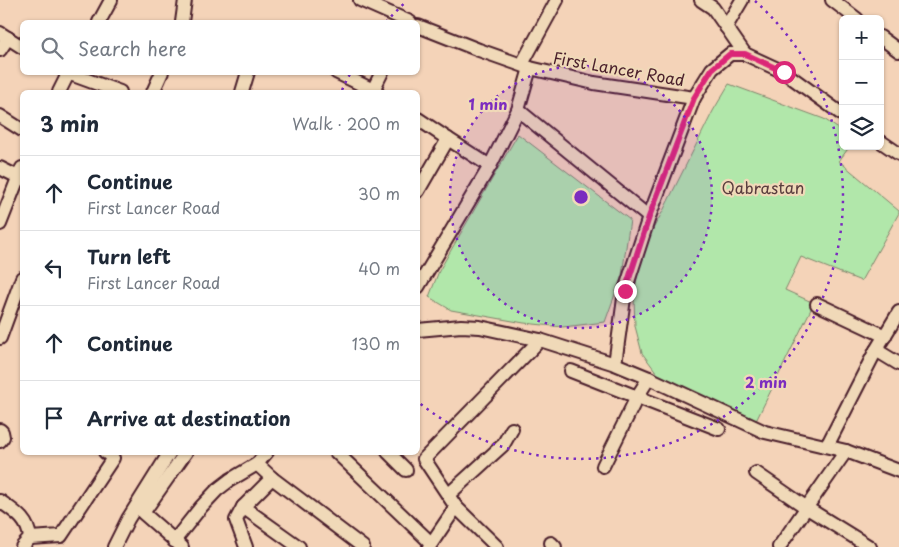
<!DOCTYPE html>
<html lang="en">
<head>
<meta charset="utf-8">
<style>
	:root { --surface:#fff; --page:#f6f6f7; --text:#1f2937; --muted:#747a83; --line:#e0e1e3 }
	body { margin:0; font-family:"Playpen Sans",sans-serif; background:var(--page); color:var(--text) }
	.controls { position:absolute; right:15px; top:15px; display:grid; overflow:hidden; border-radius:8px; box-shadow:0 1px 4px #0004 }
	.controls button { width:45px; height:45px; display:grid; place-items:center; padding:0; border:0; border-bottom:1px solid var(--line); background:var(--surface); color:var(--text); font:25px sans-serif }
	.stop { position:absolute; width:15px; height:15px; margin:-11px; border:4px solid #db2777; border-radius:50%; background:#fff }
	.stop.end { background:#db2777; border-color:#fff; box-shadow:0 1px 5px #0008 }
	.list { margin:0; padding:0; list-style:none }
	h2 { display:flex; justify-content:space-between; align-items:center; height:65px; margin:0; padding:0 20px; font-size:21px }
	h2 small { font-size:16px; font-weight:400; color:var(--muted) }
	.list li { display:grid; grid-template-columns:32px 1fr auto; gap:15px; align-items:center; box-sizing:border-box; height:75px; padding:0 20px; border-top:1px solid var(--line) }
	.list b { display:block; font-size:19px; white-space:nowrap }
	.list p { margin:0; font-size:16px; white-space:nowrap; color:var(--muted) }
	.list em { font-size:16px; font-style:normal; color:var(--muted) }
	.icon { flex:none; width:28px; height:28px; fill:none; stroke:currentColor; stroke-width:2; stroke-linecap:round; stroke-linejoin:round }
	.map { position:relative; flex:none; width:899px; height:547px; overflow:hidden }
	.search { position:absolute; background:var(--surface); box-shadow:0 1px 4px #0004; left:20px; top:20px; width:400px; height:55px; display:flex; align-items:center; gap:12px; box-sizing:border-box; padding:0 18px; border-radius:8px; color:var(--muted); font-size:19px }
	.panel { position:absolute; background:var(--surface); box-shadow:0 1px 4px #0004; left:20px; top:90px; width:400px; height:365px; border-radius:8px }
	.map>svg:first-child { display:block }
	.green { fill:#b1e7aa; stroke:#7e836a }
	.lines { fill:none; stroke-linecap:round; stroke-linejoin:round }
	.minor-casing { stroke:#4a1f2b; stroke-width:16 }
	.minor { stroke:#f0d9b8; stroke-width:12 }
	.route { stroke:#db2777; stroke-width:6 }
	.ring { fill:none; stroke:#7b2cbf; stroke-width:2.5; stroke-dasharray:2.5 5 }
	.labels { text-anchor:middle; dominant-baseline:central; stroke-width:4.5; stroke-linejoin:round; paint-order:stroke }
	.street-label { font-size:16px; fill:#4a1f2b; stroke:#f0d9b8 }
	.park-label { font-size:16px; fill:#593d3e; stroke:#f0d9b8 }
	.centre { fill:#7b2cbf; stroke:#f0d9b8; stroke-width:2.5 }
	.ring-label { font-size:15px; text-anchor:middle; font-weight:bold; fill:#7b2cbf; stroke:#f0d9b8; stroke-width:4.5; stroke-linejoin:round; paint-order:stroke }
</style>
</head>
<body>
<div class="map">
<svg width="899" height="547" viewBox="0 0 899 547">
	<rect width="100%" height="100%" fill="#f4d3b8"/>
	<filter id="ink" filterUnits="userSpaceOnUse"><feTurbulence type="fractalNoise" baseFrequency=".02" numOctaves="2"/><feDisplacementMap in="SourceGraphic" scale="10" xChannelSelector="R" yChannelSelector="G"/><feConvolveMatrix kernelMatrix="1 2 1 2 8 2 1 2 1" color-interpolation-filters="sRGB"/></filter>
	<g filter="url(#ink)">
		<g class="green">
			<polygon points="729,84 824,119 843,132 843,146 850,146 839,161 899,211 899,213 861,281 801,257 785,290 814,303 754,425 660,377 642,353 635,326 634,298 641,250 663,211 713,111"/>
			<polygon points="518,134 630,220 622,275 605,322 563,327 524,323 451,310 429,297 439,271"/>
		</g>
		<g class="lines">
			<defs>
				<g id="minor">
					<polyline points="360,0 410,22"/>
					<polyline points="701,0 713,8 745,54"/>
					<polyline points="832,0 857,19"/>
					<polyline points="99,22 111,0"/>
					<polyline points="182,22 185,0"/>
					<polyline points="418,26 479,50 530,68 594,83 694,98 712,69 730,54 745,54 784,72 843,115"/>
					<polyline points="726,27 742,0"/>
					<polyline points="0,33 22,47"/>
					<polyline points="880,37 899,51"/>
					<polyline points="0,50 8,38"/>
					<polyline points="522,64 557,0"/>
					<polyline points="65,72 120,92"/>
					<polyline points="336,72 377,92"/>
					<polyline points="373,90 382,72"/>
					<polyline points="59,92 69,72"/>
					<polyline points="153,92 162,72"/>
					<polyline points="242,92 248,72"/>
					<polyline points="518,110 649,217"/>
					<polyline points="0,116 22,130"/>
					<polyline points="418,119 448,139 418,191"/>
					<polyline points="448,139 490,166"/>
					<polyline points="880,141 899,154"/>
					<polyline points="0,168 22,179"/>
					<polyline points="0,224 22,168"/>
					<polyline points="418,287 490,166 518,110 530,68"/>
					<polyline points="817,304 885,336"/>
					<polyline points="418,330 461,326 480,327 540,340 615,364 649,378 765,432 846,451 899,471"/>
					<polyline points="0,338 22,278"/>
					<polyline points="876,350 899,364"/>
					<polyline points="615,364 625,291 649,217 694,98"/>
					<polyline points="571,371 719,429"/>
					<polyline points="0,430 2,432 3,437 0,441"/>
					<polyline points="827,446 876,350 899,312"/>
					<polyline points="336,452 431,543"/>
					<polyline points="388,452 406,470"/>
					<polyline points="257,464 272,478 363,547"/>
					<polyline points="603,466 637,397 649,378"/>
					<polyline points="756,473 807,508 870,547"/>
					<polyline points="448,495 503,445 512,429"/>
					<path d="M0,501C15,512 28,519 30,538L22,547"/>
					<polyline points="243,507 299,547"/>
					<polyline points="30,538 61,536 113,458 105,452"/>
					<polyline points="174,541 201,507 217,490 230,480 257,464 267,452"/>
					<polyline points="551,543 555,547"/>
					<polyline points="114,547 128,519 170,452"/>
					<polyline points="182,547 143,513 186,452"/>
					<polyline points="246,547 236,520 243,507 272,478"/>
					<polyline points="429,547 456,507"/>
					<polyline points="497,547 456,507 424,459 540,340"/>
					<polyline points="779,547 846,451"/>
				</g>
			</defs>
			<use href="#minor" class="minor-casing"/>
			<use href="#minor" class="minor"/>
		</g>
	</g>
	<g class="lines" filter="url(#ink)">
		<polyline class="route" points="625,291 649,217 694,98 712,69 730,54 745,54 784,72"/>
	</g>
	<circle cx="581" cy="197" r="131" fill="#7b2cbf" fill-opacity=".12"/>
	<g class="ring">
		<circle cx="581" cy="197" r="131"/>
		<path d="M342 90A262 262 0 0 1 350 74M386 22A262 262 0 0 1 407 1M755 1A262 262 0 0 1 418 402"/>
	</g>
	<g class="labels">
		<g class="street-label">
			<text transform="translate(619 68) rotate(10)">First Lancer Road</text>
		</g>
		<g class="park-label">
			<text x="763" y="187">Qabrastan</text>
		</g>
	</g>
	<circle cx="581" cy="197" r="8" class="centre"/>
	<g class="ring-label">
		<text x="488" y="110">1 min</text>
		<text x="766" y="388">2 min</text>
	</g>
</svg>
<div class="controls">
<button>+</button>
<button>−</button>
<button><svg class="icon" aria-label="layers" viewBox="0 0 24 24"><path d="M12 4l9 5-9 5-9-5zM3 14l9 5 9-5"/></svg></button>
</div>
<div class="stop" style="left:784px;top:72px"></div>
<div class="stop end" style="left:625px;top:291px"></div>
<div class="search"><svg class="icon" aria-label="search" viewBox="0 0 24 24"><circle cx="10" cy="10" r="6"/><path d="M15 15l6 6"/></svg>Search here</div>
<section class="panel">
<h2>3 min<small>Walk · 200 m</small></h2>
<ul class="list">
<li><svg class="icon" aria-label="ahead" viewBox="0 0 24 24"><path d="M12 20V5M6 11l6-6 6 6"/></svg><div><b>Continue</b><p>First Lancer Road</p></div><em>30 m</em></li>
<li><svg class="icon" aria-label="left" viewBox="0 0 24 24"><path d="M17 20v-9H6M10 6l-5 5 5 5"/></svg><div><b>Turn left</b><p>First Lancer Road</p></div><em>40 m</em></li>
<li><svg class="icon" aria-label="ahead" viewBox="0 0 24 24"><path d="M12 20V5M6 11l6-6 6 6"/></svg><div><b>Continue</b></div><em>130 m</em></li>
<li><svg class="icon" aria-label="arrive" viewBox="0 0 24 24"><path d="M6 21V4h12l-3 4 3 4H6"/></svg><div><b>Arrive at destination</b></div></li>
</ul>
</section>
</div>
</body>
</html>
